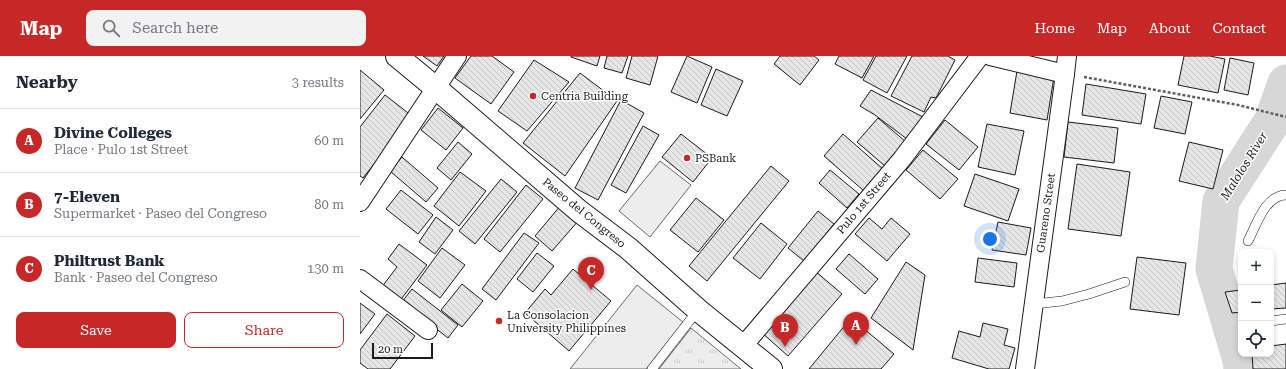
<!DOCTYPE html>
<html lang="en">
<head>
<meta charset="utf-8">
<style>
	:root { --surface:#fff; --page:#f2f2f3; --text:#1f2937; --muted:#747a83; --line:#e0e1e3; --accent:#c62828 }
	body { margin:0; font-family:"Roboto Serif",serif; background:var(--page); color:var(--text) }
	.controls { position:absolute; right:12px; bottom:12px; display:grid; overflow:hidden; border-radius:8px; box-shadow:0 2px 6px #0003 }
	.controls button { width:36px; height:36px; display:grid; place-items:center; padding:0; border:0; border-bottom:1px solid var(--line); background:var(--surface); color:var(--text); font:20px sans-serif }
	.scale { position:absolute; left:12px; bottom:10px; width:61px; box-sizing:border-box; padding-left:4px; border:2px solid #1a1a1a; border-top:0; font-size:11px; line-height:14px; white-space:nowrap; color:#1a1a1a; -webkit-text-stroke:3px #fff; paint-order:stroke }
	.you { position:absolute; left:630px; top:183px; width:14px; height:14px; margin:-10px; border:3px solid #fff; border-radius:50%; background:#1a73e8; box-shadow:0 0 0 6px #1a73e833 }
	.badge { display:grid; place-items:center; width:26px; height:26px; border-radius:50%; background:var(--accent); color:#fff; font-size:13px; font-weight:700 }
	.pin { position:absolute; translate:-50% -33px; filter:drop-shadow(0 1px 2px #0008) }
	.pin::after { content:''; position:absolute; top:21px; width:14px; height:12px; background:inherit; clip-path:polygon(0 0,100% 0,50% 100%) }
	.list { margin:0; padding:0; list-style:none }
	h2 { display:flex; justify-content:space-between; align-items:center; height:52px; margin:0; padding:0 16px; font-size:17px }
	h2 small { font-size:13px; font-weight:400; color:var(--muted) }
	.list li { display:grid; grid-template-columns:26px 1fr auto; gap:12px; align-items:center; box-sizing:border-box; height:64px; padding:0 16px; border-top:1px solid var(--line) }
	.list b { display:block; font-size:15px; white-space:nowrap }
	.list p { margin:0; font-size:13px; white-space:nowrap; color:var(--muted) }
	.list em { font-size:13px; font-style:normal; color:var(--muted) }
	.actions { display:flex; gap:8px; padding:12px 16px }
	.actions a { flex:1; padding:9px 0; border:1px solid var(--accent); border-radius:8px; text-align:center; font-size:14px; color:var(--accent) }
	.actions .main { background:var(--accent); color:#fff }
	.icon { flex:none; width:22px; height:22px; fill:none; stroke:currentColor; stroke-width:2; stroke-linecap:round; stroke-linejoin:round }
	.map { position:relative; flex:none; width:926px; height:313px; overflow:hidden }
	header { display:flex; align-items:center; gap:24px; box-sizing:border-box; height:56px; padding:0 20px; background:var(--accent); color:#fff }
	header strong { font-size:19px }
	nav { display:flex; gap:22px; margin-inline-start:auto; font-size:14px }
	.search { width:280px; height:36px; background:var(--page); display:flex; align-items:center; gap:10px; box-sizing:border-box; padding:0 14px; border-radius:8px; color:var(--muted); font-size:15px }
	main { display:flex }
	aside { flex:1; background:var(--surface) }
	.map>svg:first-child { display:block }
	.built { fill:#ededed; stroke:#6a6a6a }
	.park { fill:url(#park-tufts); stroke:#6a6a6a }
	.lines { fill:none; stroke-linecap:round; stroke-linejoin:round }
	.river { stroke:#d7d7d7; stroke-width:37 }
	.building { fill:url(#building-back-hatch); stroke:#1a1a1a }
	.lane-casing { stroke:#1a1a1a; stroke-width:10 }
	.street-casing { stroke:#1a1a1a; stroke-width:20 }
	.secondary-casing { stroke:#1a1a1a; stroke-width:24 }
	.path { stroke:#5f5f5f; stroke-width:2.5; stroke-dasharray:3 2; stroke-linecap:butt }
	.lane { stroke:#fff; stroke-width:9 }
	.street { stroke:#fff; stroke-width:18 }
	.secondary { stroke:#fff; stroke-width:22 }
	.poi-dot { fill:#c62828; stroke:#fff; stroke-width:1.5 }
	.labels { text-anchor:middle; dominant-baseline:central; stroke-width:3; stroke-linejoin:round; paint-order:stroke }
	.poi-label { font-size:11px; fill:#1a1a1a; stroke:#fff; text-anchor:start }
	.street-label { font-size:11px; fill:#1a1a1a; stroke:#fff }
	.water-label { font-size:12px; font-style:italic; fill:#1a1a1a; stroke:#fff }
</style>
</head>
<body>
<header>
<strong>Map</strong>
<div class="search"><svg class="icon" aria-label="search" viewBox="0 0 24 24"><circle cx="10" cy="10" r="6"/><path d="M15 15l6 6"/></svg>Search here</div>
<nav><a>Home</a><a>Map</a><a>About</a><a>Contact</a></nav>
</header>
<main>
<aside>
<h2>Nearby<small>3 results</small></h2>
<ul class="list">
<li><span class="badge">A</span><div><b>Divine Colleges</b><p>Place · Pulo 1st Street</p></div><em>60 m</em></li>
<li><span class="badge">B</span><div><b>7-Eleven</b><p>Supermarket · Paseo del Congreso</p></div><em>80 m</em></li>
<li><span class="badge">C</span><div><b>Philtrust Bank</b><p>Bank · Paseo del Congreso</p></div><em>130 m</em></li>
</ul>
<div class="actions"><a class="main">Save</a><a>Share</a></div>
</aside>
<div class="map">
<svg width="926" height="313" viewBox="0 0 926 313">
	<defs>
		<pattern id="park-tufts" width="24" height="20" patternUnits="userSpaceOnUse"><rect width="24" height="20" fill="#ededed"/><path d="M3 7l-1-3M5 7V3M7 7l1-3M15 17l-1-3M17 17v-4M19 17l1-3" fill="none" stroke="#cbcbcb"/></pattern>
		<pattern id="building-back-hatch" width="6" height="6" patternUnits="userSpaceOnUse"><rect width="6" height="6" fill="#e6e6e6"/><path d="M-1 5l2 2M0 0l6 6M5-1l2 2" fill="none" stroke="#c5c5c5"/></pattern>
	</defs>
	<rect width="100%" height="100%" fill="#fff"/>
	<g class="built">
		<polygon points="300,105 331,129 290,181 259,155"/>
		<polygon points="277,229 323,266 286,313 210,313"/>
	</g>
	<polygon class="park" points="331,272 381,313 299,313"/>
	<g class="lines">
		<polyline class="river" points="882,313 881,304 854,213 861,145 913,64 926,27"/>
	</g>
	<g class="building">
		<polygon points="63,0 84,0 77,10"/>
		<polygon points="111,0 132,0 154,16 131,48 95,22"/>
		<polygon points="211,0 240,0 237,10 211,1"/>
		<polygon points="247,0 268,0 262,17 244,12"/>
		<polygon points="272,0 298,0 290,29 266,22"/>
		<polygon points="327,0 352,11 337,47 311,36"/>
		<polygon points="420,0 454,0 459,4 440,29 414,8"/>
		<polygon points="479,0 514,0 502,22 475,8"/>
		<polygon points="516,0 547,0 527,37 503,24"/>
		<polygon points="552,0 588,0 595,4 576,42 571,41 564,56 531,40"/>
		<polygon points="824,0 850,0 865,3 858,37 818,29"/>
		<polygon points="870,2 894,7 888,39 864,34"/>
		<polygon points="174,4 209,26 167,75 138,55"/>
		<polygon points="356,13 383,25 367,60 341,49"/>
		<polygon points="0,14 24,34 0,63"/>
		<polygon points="657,15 694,21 687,64 650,57"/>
		<polygon points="220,17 257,45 205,120 163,87"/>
		<polygon points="726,28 786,38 781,68 722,59"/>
		<polygon points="511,34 563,61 547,83 515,59 500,50"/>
		<polygon points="25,39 52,60 3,122 0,120 0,71"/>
		<polygon points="801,40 832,46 825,78 794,72"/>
		<polygon points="261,44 284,57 238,144 215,132"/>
		<polygon points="78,52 103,72 86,94 61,74"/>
		<polygon points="518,62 546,86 525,110 497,86"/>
		<polygon points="585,64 618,91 599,114 566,88"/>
		<polygon points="708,66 758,72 754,107 704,101"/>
		<polygon points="627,68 664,75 655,119 618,111"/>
		<polygon points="283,70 299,79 266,137 251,129"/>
		<polygon points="321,78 352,102 333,126 302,101"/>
		<polygon points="483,78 523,113 504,135 464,100"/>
		<polygon points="98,86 112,98 91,124 77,112"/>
		<polygon points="829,86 863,94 853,133 819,125"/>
		<polygon points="563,94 598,123 580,143 546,114"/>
		<polygon points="42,101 78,132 66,146 30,115"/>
		<polygon points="717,108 770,116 761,180 708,173"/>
		<polygon points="411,110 429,125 347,225 329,210"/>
		<polygon points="470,114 499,138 487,152 459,127"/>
		<polygon points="100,116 126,135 99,170 74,150"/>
		<polygon points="615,118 659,133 648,165 604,150"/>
		<polygon points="141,123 157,136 115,188 99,175"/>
		<polygon points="166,129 183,143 140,196 124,183"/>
		<polygon points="41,134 73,159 58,178 26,153"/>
		<polygon points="336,142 364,164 338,196 310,174"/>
		<polygon points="201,149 219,164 192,195 175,180"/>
		<polygon points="458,155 474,168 444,205 428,192"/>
		<polygon points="76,161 93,174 75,198 59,186"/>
		<polygon points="509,162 522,173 531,162 550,178 527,205 495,178"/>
		<polygon points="638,166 671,172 666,199 632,194"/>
		<polygon points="401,167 427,188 400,223 373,202"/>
		<polygon points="164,177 179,187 136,244 122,233"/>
		<polygon points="39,188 67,209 39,246 21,232 37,211 28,203"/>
		<polygon points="82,192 105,209 80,242 58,225"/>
		<polygon points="177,197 194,210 173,236 157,223"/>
		<polygon points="489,198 518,223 505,238 476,213"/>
		<polygon points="777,201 826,207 819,259 770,253"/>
		<polygon points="618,202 657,207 654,231 615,226"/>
		<polygon points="546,206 565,219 553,294 511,262"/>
		<polygon points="213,213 251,245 209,295 165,257 185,233 191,239"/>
		<polygon points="454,214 482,238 428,300 401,276"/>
		<polygon points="926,227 926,252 911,253 911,229"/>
		<polygon points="102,228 123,245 102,271 81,254"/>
		<polygon points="52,233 98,269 88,282 42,246"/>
		<polygon points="881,234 881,256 872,257 865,236"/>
		<polygon points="0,247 15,258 0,278"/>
		<polygon points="27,258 55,280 30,313 8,313 0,307 0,294"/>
		<polygon points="491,262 534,298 521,313 449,313"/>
		<polygon points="623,267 648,273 644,289 655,292 649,313 629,313 592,302 599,275 620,281"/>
		<polygon points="926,288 926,313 893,313 892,298 911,298 911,290"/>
	</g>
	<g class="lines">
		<defs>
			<g id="lane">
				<path d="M888,185C896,170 905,139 926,139"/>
				<polyline points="674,248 702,245 729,238 765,226"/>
				<polyline points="911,265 926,263"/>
				<polyline points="292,313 338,254"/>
			</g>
			<g id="street">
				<polyline points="630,0 705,18"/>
				<polyline points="0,146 97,0"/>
				<polyline points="0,223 68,274"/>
				<polyline points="383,290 542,103 620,0"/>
				<polyline points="665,313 705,18 707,0"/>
			</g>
			<polyline id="secondary" points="37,0 77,33 219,155 268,192 338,254 411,313"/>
		</defs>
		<use href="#lane" class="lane-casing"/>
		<use href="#street" class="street-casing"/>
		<use href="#secondary" class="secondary-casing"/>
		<polyline class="path" points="724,21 878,49 926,61"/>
		<use href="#lane" class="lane"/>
		<use href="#street" class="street"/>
		<use href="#secondary" class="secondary"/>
	</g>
	<g class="poi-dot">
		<circle cx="173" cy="40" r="4"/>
		<circle cx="327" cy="102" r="4"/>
		<circle cx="139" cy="265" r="4"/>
	</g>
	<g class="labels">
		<g class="poi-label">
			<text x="181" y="40">Centria Building</text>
			<text x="335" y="102">PSBank</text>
			<text x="147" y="259">La Consolacion<tspan x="147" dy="13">University Philippines</tspan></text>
		</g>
		<g class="street-label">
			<text transform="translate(504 147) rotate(-50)">Pulo 1st Street</text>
			<text transform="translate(224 157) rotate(39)">Paseo del Congreso</text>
			<text transform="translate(686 157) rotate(-82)">Guareno Street</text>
		</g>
		<g class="water-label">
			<text transform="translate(884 110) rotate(-58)">Malolos River</text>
		</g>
	</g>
</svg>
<div class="controls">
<button>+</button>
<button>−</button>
<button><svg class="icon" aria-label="locate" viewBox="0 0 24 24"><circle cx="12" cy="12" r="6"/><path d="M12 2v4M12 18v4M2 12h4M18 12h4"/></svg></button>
</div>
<div class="scale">20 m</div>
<div class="you"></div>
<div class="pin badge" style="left:496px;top:289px">A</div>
<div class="pin badge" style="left:425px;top:291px">B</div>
<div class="pin badge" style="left:231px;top:234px">C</div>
</div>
</main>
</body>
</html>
